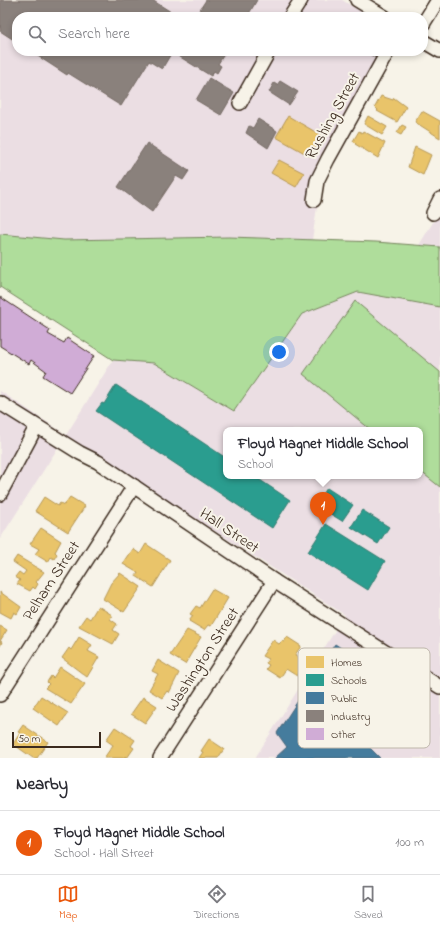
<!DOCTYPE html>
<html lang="en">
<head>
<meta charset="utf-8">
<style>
	:root { --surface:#fff; --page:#f2f2f3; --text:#2b2b33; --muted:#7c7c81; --line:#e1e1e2; --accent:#ea580c }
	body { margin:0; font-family:"Indie Flower",sans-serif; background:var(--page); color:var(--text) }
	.scale { position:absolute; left:12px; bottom:10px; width:89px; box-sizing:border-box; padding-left:4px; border:2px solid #3b2a1e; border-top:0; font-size:11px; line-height:14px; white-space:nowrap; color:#3b2a1e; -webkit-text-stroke:3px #f7f3e8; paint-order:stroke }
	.you { position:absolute; left:279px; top:352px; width:14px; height:14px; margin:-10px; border:3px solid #fff; border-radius:50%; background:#1a73e8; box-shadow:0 0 0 6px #1a73e833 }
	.badge { display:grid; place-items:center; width:26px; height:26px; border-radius:50%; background:var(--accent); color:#fff; font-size:13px; font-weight:700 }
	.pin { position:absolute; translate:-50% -33px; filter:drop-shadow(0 1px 2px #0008) }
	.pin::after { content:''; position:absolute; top:21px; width:14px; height:12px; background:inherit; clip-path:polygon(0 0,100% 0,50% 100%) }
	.popup { position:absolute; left:223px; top:427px; width:200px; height:52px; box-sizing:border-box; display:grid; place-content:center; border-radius:8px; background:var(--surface); filter:drop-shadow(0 1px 3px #0005); font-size:13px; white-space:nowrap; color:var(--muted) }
	.popup b { font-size:15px; color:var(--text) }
	.popup::after { content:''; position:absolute; left:50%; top:100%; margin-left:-8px; border:8px solid transparent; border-top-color:var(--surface) }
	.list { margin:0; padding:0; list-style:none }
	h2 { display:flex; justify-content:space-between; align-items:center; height:52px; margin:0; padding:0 16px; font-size:17px }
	h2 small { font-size:13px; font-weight:400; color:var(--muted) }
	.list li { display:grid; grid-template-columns:26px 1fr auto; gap:12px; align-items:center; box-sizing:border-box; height:64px; padding:0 16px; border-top:1px solid var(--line) }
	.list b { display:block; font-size:15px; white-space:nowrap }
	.list p { margin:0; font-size:13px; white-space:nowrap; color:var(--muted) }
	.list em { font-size:13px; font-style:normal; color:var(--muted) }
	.icon { flex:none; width:22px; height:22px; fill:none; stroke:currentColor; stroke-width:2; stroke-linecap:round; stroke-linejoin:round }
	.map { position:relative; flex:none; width:440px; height:758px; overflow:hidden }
	.search { position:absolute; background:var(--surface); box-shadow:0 2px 6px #0003; left:12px; right:12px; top:12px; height:44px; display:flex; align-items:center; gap:10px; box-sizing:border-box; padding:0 14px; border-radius:16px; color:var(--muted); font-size:15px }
	.sheet { height:116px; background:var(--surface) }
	nav { display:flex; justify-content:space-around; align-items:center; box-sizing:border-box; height:56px; border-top:1px solid var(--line); background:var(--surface); font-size:11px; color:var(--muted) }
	nav a { display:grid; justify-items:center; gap:2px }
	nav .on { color:var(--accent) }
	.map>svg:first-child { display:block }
	.built { fill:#ebdee3; fill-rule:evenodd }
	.green { fill:#afdd9b; stroke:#75845c }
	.homes { fill:#e9c46a; stroke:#b59653 }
	.schools { fill:#2a9d8f; stroke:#2f7a6d }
	.public { fill:#457b9d; stroke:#426377 }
	.industry { fill:#8a817c; stroke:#726760 }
	.building { fill:#d0acd6; stroke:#3b2a1e }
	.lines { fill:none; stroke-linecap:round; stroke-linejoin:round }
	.minor-casing { stroke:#3b2a1e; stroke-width:16 }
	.minor { stroke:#f7f3e8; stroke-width:13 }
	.labels { text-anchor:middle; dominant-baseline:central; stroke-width:4; stroke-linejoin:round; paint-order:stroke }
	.street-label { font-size:16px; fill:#3b2a1e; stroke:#f7f3e8 }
	.key { fill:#f7f3e8; stroke:#bfb7ab; stroke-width:1 }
	.key-label { font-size:11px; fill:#3b2a1e }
</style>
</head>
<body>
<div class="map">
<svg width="440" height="758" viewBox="0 0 440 758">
	<rect width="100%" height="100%" fill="#f7f3e8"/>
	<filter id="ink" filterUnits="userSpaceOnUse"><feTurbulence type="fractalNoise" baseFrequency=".025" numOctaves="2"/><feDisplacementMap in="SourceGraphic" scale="8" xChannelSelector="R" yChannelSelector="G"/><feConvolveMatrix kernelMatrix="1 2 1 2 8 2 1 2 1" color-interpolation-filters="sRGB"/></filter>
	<g filter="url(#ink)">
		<g class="built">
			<polygon points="0,0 342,0 370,17 17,17 17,51 396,51 321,181 312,240 229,237 64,240 0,234"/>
			<polygon points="440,211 440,247 419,245"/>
			<path d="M357,292L440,307V758H255L345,615L66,435L0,539V391L66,435L113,360L154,363L234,411L302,314ZM226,430H420V476H226Z"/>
		</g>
		<g class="green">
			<polygon points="0,234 64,240 229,237 376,242 440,247 440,307 358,292 302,314 234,411 154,363 113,360 0,287"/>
			<polygon points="355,301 440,372 440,487 420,471 420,430 371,430 303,374"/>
		</g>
		<g class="homes">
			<polygon points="381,96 393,100 394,98 406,107 397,122 377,111 378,110 375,107"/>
			<polygon points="422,111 440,121 440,138 415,122"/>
			<polygon points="288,116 324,137 318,149 315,148 310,156 276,137"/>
			<polygon points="368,116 387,127 382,135 364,124"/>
			<polygon points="402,125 406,127 401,135 397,133"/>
			<polygon points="359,131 362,133 363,131 385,143 378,158 355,144 356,143 353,141"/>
			<polygon points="415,147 431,155 423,175 408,167"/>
			<polygon points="279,160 304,173 296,187 271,173"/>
			<polygon points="44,497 58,506 60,503 64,505 70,497 85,506 68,532 35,511"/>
			<polygon points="41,528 61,541 55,552 57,554 54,559 51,557 48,562 35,554 39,549 30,544"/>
			<polygon points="146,544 170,560 153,587 136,576 138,573 123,564 133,549 140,554"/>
			<polygon points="17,556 44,572 36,582 38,584 35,589 33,587 30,591 17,584 20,580 15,577 19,572 23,575 26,571 13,562"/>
			<polygon points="120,573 141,587 124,612 103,599 111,583"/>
			<polygon points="212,589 228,598 211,626 208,625 204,630 189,621 193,616 190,614 196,606 200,608"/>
			<polygon points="0,592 21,607 17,614 14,612 11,618 0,612"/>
			<polygon points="98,606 112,615 110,619 117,624 113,630 119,634 113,644 79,626 86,616 90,619"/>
			<polygon points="0,626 7,630 0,641 2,642 0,646"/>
			<polygon points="187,630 201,637 185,664 170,655"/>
			<polygon points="79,637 92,645 88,651 99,657 87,677 62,658 69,648 71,650"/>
			<polygon points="287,637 301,646 295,655 306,662 297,676 286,669 280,678 266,669 269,665 266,663 268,659 262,656 273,640 279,644 282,641 284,642"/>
			<polygon points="158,660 179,673 169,693 167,691 162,698 149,690 158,674 152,671"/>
			<polygon points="60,667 85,684 71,704 45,688 49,684 47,682 51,676 53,678"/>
			<polygon points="41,696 68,713 59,726 33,708"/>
			<polygon points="143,697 157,706 145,723 131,714"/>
			<polygon points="23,725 48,742 37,758 33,758 13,744 20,733 18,732"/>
			<polygon points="115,727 135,740 131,746 134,748 127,758 125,756 124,758 104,758 113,745 106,740"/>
			<polygon points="209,739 224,749 218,758 199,758 203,752 201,751"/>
		</g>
		<g class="schools">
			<polygon points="116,385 226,458 226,476 254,476 290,500 272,528 96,411 102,403 104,404"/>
			<polygon points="327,488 353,505 342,521 316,505"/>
			<polygon points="362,510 389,527 378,544 351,527"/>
			<polygon points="326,524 385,561 368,590 308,552"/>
		</g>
		<polygon class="public" points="335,644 397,685 361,739 380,758 275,758 287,747 277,733"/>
		<g class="industry">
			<polygon points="0,0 152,0 179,17 17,17 17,42 0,31"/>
			<polygon points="206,0 257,0 247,17 195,17"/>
			<polygon points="30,51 226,51 218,64 221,66 217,73 214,71 211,76 172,52 162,69 149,61 121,106 68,73 67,75"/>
			<polygon points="364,51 380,51 376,58"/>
			<polygon points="209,78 234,93 221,115 196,100"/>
			<polygon points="280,81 298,92 289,105 269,92 274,83 277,85"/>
			<polygon points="258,119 277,131 268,148 246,133 249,126 253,128"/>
			<polygon points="147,143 189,171 183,180 176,176 152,212 118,187"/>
		</g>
		<polygon class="building" points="0,297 50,330 48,334 64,343 67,338 94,356 70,393 43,376 46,371 31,360 29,364 0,346"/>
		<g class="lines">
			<defs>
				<g id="minor">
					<polyline points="357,0 385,17"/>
					<polyline points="290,17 301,0"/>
					<polyline points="423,24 438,0"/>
					<polyline points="423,41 440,51"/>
					<polyline points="240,103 269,51"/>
					<polyline points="314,200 317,181 328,159 388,51"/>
					<polyline points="433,213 440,199"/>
					<polyline points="0,403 80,453 98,462 274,581 440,687"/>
					<polyline points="0,494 36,427"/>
					<polyline points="0,695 134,486"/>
					<polyline points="160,758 274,581"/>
				</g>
			</defs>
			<use href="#minor" class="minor-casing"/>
			<use href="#minor" class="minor"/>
		</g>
	</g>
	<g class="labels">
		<g class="street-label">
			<text transform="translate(333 116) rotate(-61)">Rushing Street</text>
			<text transform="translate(229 531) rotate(34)">Hall Street</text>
			<text transform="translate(52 581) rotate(-57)">Pelham Street</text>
			<text transform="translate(203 660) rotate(-57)">Washington Street</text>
		</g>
	</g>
	<rect x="298" y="648" width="132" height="100" rx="6" class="key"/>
	<rect x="306" y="656" width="18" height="12" fill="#e9c46a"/>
	<rect x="306" y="674" width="18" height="12" fill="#2a9d8f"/>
	<rect x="306" y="692" width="18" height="12" fill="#457b9d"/>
	<rect x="306" y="710" width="18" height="12" fill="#8a817c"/>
	<rect x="306" y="728" width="18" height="12" fill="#d0acd6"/>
	<g class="key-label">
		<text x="331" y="666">Homes</text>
		<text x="331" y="684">Schools</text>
		<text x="331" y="702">Public</text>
		<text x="331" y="720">Industry</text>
		<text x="331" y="738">Other</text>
	</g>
</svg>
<div class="scale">50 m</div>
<div class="you"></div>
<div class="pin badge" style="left:323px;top:525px">1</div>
<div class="popup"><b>Floyd Magnet Middle School</b>School</div>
<div class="search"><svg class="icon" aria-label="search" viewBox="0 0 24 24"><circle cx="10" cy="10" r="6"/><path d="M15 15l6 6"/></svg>Search here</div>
</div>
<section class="sheet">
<h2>Nearby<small></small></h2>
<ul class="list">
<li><span class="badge">1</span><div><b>Floyd Magnet Middle School</b><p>School · Hall Street</p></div><em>100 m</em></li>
</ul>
</section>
<nav>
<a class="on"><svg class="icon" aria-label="map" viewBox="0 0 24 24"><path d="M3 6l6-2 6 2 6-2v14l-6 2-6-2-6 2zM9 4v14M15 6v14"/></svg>Map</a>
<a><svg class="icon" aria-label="directions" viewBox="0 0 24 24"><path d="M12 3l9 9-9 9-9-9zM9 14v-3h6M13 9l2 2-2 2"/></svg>Directions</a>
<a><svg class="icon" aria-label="saved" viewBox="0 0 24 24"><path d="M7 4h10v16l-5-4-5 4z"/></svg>Saved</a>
</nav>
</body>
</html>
